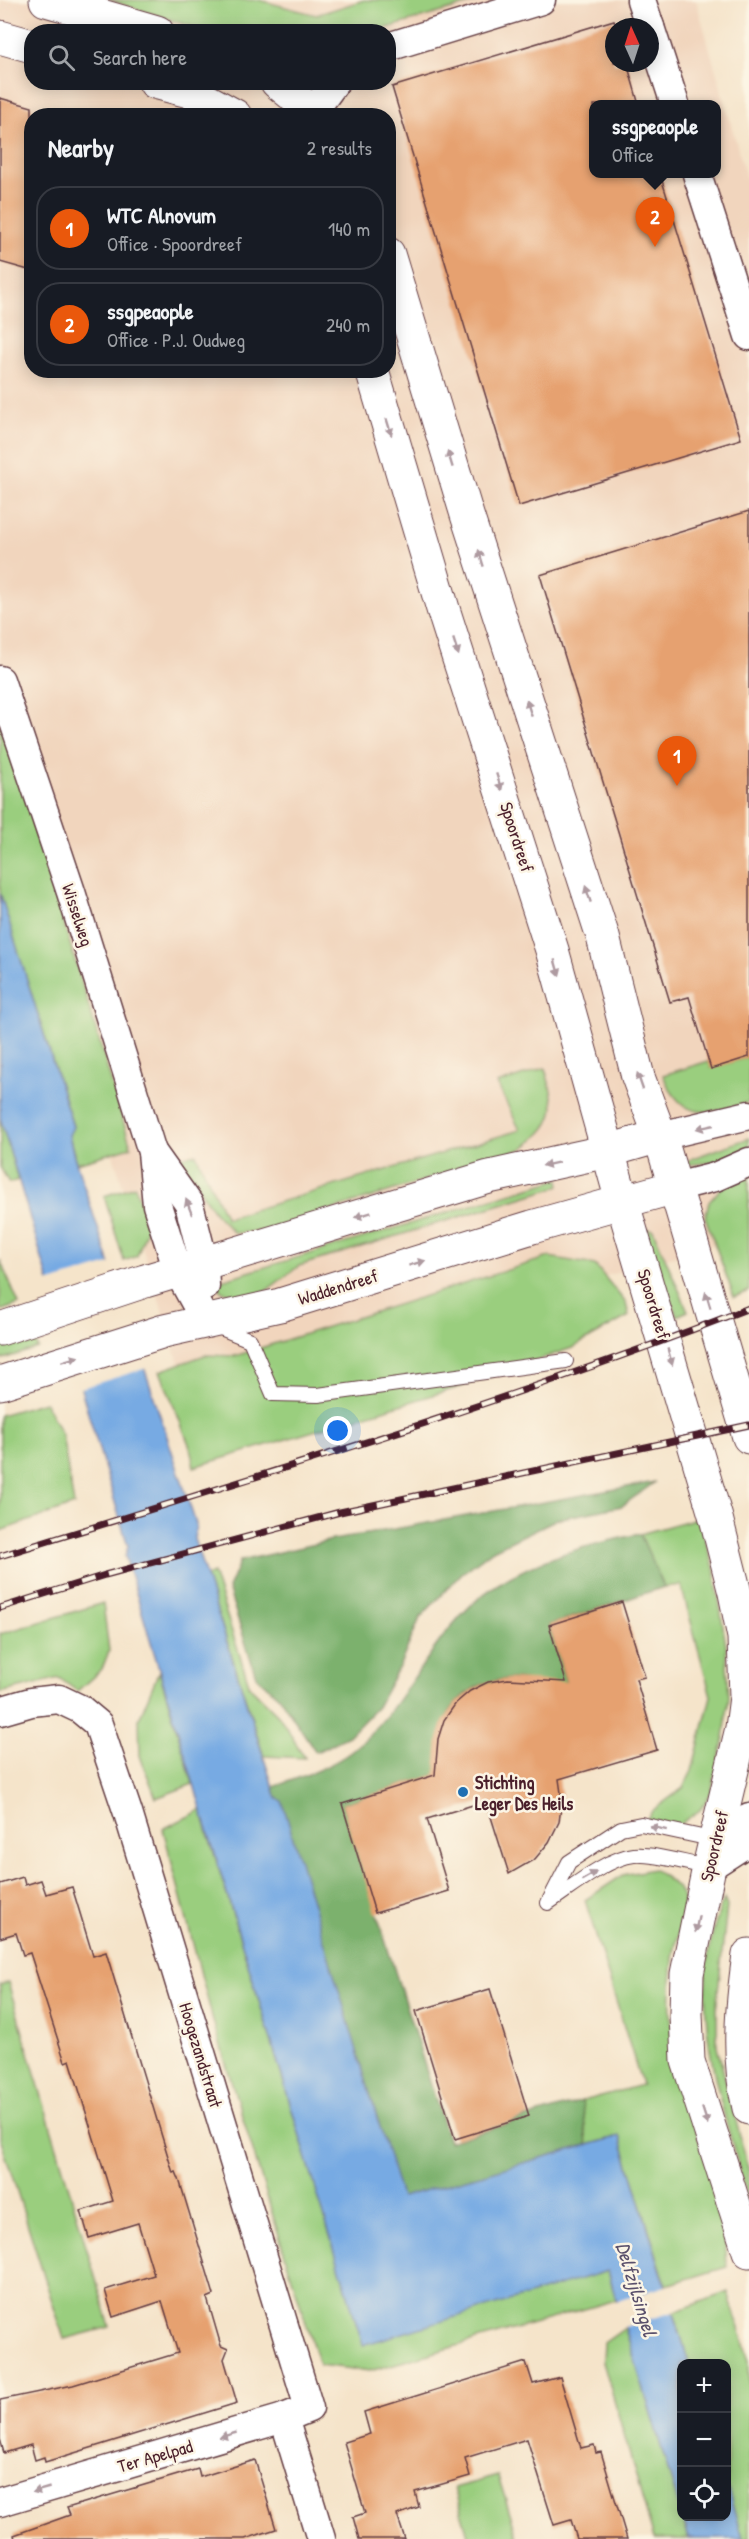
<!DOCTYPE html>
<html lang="en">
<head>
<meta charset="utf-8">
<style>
	:root { --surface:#171b24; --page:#20242c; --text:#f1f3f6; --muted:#9ea1a6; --line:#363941; --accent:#ea580c }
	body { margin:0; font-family:"Patrick Hand",sans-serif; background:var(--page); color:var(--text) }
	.controls { position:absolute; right:18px; bottom:18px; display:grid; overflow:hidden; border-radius:12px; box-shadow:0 3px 15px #0003 }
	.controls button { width:54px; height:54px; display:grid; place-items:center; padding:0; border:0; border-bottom:2px solid var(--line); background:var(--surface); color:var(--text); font:30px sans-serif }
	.compass { position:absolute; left:605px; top:18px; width:54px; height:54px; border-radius:50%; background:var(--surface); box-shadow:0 3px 15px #0003; rotate:357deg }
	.you { position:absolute; left:338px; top:1431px; width:21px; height:21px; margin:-15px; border:4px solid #fff; border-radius:50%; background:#1a73e8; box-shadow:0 0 0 9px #1a73e833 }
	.badge { display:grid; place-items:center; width:39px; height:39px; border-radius:50%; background:var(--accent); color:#fff; font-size:20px; font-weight:700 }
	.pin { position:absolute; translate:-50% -50px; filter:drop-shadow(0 2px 3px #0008) }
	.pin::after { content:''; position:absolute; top:32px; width:21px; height:18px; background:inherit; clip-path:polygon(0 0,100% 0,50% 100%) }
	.popup { position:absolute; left:589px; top:100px; width:132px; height:78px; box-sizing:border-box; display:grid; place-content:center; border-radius:12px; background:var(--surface); filter:drop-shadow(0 2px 4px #0005); font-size:20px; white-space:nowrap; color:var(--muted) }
	.popup b { font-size:22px; color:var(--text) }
	.popup::after { content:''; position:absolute; left:50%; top:100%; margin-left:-12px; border:12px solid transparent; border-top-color:var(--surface) }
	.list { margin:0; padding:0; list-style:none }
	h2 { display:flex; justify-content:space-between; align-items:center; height:78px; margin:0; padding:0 24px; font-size:26px }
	h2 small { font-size:20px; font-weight:400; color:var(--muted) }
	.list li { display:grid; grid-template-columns:39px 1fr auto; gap:18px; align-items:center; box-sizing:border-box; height:84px; margin:0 12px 12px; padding:0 12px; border:2px solid var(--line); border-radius:24px }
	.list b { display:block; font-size:22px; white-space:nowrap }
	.list p { margin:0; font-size:20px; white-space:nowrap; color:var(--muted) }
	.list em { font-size:20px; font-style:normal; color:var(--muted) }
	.icon { flex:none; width:33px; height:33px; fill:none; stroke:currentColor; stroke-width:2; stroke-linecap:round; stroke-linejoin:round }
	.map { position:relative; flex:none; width:749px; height:2539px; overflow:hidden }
	.search { position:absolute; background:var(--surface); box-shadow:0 3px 15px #0003; left:24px; top:24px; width:372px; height:66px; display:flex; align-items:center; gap:15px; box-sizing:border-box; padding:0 21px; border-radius:24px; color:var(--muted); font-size:22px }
	.panel { position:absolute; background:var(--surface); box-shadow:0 3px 15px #0003; left:24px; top:108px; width:372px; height:270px; border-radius:24px }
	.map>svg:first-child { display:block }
	.built { fill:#f1d5bd; fill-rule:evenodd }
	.green { fill:#9ace7e; stroke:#727654; stroke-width:1.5 }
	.forest { fill:#7bb16d; stroke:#62684c; stroke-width:1.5 }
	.water { fill:#77aae3; stroke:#606487; stroke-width:1.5 }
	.pier { fill:#f5e4ca }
	.building { fill:#e6a16f }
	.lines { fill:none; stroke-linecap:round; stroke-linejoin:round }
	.lane-casing { stroke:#643d43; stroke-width:16 }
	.street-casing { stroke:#643d43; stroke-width:31 }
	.secondary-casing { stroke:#643d43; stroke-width:35 }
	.lane { stroke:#fff; stroke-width:14 }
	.street { stroke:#fff; stroke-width:28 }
	.secondary { stroke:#fff; stroke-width:33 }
	.rail-casing { stroke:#4a1f2b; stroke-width:7 }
	.rail { stroke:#fcf5e5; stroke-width:4.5; stroke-dasharray:14; stroke-linecap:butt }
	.oneway { fill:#ae9aa0 }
	.poi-dot { fill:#1f6fb2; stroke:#fcf5e5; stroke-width:2 }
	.labels { text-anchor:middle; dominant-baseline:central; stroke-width:5; stroke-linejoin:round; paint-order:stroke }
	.street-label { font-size:18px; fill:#4a1f2b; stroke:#fcf5e5 }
	.poi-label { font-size:18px; font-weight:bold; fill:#4a1f2b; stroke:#fcf5e5; text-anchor:start }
	.water-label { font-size:20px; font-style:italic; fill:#5a506b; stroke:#fcf5e5 }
</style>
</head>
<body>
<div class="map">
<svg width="749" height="2539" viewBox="0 0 749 2539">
	<rect width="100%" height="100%" fill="#fcf5e5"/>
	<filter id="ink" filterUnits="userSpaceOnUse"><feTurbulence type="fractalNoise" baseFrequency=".0167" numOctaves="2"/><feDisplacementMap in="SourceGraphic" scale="12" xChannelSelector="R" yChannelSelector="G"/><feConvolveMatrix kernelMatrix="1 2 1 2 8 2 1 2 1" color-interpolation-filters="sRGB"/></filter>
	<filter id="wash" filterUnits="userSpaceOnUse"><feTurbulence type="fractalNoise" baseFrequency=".008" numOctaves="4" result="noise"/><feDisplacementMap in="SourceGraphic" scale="24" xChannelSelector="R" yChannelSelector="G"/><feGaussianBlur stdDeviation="1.35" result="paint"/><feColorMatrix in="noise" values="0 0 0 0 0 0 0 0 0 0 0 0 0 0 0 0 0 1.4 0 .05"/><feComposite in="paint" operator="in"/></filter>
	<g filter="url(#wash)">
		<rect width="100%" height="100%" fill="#f5e4ca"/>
		<path class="built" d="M0,0H696L749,188V1234L190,1398L0,797ZM614,27H650V63H614ZM32,32H388V82H32ZM594,104H716V174H594ZM32,116H388V370H32Z"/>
		<g class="green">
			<polygon points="109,0 259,0 316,15 364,0 483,0 377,31 209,32"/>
			<polygon points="0,724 4,724 131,1147 77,1163 69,1135 73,1126 0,893"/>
			<path d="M749,1057V1102C707,1115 682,1122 663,1075L709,1061L711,1068Z"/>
			<path d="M545,1068C557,1110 559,1121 522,1149L266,1231L234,1233L214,1212L178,1157L196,1154L226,1218L520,1130L497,1084Z"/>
			<polygon points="0,1118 18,1180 9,1183 0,1167"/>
			<polygon points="749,1138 749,1150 717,1162 684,1165 693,1158"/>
			<polygon points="749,1174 749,1291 734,1297 705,1217 709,1202 721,1188"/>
			<polygon points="559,1179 560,1186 299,1266 259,1296 238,1297 220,1290 215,1282"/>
			<polygon points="135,1186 148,1225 137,1256 124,1261 104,1196"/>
			<polygon points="642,1227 653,1230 688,1311 677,1316"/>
			<polygon points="549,1257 595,1265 626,1303 629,1316 572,1348 463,1386 194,1467 190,1447 160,1371 205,1355 235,1356"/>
			<polygon points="0,1260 19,1304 0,1311"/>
			<polygon points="32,1336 38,1348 0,1360 0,1348"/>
			<polygon points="45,1402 62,1435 74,1505 0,1531 0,1415"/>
			<polygon points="698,1518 714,1567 726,1646 729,1697 724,1738 711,1793 700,1810 677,1826 647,1819 652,1811 683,1788 692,1771 711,1696 681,1585 664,1587 640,1534"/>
			<polygon points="213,1573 250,1687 279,1716 305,1758 264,1756 206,1576"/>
			<polygon points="103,1603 109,1651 102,1669 77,1691 59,1678 0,1693 0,1634"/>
			<polygon points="159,1671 193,1784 156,1798 140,1756 139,1719"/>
			<polygon points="201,1810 363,2344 608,2271 616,2300 370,2371 319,2365 215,2028 163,1829"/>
			<path d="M653,1869C662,1876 675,1882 681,1893C689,1908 674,1942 673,1960C671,1977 670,1997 671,2014C675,2101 725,2183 727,2267L666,2285L620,2136L587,2145L582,2101L642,2085L585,1900L623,1875Z"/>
			<path d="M724,1899L727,1906L717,2001V2046L749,2172V2203C722,2103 681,2000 724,1899Z"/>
			<polygon points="8,1982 110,2327 64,2339 0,2138 0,1985"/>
			<polygon points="728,2292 749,2361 749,2539 742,2539 727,2486 726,2364 689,2363 674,2312"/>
			<polygon points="625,2328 682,2516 689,2539 654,2539 603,2362 604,2343"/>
			<polygon points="498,2476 518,2539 469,2539 454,2488"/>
		</g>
		<g class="forest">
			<polygon points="655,1482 622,1506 557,1519 493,1550 461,1574 420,1618 400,1665 377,1707 349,1736 316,1752 280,1698 256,1676 228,1588 240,1561 328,1541"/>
			<path d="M640,1534L664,1587L549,1625L570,1696C550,1688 529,1678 508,1679C456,1682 431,1727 439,1774L342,1804L449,2142L582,2101L587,2145L401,2198L282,1802L277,1799L273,1787C298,1778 332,1767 352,1751C409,1705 433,1627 495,1586C538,1558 590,1544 640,1534Z"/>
		</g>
		<g class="water">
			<polygon points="0,893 73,1127 69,1135 74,1156 196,1524 194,1539 277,1799 282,1801 401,2197 620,2136 689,2363 682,2364 681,2513 608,2271 363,2345 125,1556 128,1546 0,1118"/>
			<polygon points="727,2486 742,2539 689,2539 683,2517 726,2516"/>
		</g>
		<g class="pier">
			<polygon points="113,1263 147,1368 78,1389 47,1283"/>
			<polygon points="669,2285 677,2311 621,2328 614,2302"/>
		</g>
		<g id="blocks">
			<g class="building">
				<polygon points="614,20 616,27 614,27 614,63 627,63 639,105 594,105 594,174 660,174 741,439 519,506 392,87"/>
				<polygon points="0,98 32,107 32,271 0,262"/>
				<polygon points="749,511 749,1057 711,1069 689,997 670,1002 540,575"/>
				<polygon points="622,1602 645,1677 636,1679 657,1750 559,1779 562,1800 559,1822 549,1842 535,1859 509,1874 486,1801 427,1819 449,1891 375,1913 342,1804 435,1775 438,1739 444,1720 456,1703 470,1691 488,1682 508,1679 566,1682 549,1625"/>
				<polygon points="23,1877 25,1885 41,1880 46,1894 72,1887 93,1956 106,1952 173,2173 176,2172 179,2179 214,2295 207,2298 221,2346 228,2349 224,2359 237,2403 45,2462 44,2457 35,2460 31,2445 4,2453 0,2439 0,2400 73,2385 178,2353 162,2301 113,2317 105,2290 154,2275 138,2223 89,2238 81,2211 113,2201 70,2060 65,2062 30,1953 23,1955 16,1933 0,1938 0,1884"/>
				<polygon points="490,1989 529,2116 455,2139 416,2011"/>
				<polygon points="526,2362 533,2384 560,2377 581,2448 594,2445 596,2453 601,2452 627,2539 577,2539 571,2520 554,2525 527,2439 465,2458 470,2476 415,2492 419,2507 397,2515 405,2539 359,2539 353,2517 365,2513 344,2442 370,2434 364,2412"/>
				<polygon points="255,2460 276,2529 245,2539 15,2539 14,2535 70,2515 67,2508 198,2469 200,2477"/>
			</g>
		</g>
	</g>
	<g filter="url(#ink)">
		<use href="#blocks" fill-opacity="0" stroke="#643d43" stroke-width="1.5"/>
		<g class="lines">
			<defs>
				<g id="lane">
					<polyline points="216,1326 250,1340 273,1394 318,1395 566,1361"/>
					<path d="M708,1867C688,1864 653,1853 634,1855C607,1858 571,1888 548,1903L569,1862L621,1828L641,1824L716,1840"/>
				</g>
				<g id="street">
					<polyline points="641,0 650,27"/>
					<polyline points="650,27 675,104"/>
					<polyline points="388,47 541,0"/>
					<polyline points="310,116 335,82"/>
					<polyline points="697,174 749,336"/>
					<polyline points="0,680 71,892 152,1152 157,1205 178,1271 206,1322"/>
					<polyline points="660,1136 749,1115"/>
					<polyline points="152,1152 189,1204 204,1263 205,1286"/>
					<polyline points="675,1187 715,1177 749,1162"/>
					<polyline points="0,1711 31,1702 59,1699 80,1709 98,1724 128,1813 309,2408 284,2418 0,2502"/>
					<polyline points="716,1840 749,1817"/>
					<polyline points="709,1867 749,1841"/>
					<polyline points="284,2418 321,2539"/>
				</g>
				<g id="secondary">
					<polyline points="46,0 157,32"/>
					<polyline points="0,37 32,46"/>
					<polyline points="155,82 189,91 235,116"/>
					<polyline points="277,82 293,95 314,116"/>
					<polyline points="388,254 467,515 603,937 638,1077 660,1136 749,1437"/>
					<polyline points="372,370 443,609 552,950 622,1201 716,1518 735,1593 744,1637 746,1697 742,1728 709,1867 687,1974 686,2014 688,2061 749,2251"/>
					<polyline points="0,1329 145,1281 489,1177 608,1151 660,1136"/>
					<polyline points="0,1383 164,1331 280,1305 532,1227 675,1187"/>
					<path d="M749,1955C742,2005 737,2058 749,2108"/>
				</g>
			</defs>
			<use href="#lane" class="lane-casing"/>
			<use href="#street" class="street-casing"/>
			<use href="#secondary" class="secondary-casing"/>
			<use href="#lane" class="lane"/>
			<use href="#street" class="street"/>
			<use href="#secondary" class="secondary"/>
			<defs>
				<g id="rail">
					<path d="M0,1556C251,1478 504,1404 749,1308"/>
					<polyline points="0,1608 105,1575 340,1512 749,1425"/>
				</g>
			</defs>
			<use href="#rail" class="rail-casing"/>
			<use href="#rail" class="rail"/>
		</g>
		<defs><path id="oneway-solid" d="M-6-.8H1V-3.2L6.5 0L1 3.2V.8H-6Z" transform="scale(1.5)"/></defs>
		<g class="oneway">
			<use href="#oneway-solid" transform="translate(389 427) rotate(73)"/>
			<use href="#oneway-solid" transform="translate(450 459) rotate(-107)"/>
			<use href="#oneway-solid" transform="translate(481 558) rotate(-107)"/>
			<use href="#oneway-solid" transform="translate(456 647) rotate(72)"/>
			<use href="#oneway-solid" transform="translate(529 708) rotate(-108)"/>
			<use href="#oneway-solid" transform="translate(499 782) rotate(72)"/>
			<use href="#oneway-solid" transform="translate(588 894) rotate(-108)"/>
			<use href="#oneway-solid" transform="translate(557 968) rotate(74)"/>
			<use href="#oneway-solid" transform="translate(640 1081) rotate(-109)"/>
			<use href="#oneway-solid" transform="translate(705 1127) rotate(168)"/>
			<use href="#oneway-solid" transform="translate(551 1164) rotate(168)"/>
			<use href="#oneway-solid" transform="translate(189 1207) rotate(-111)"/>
			<use href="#oneway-solid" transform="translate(363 1215) rotate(163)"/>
			<use href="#oneway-solid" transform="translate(417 1263) rotate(-17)"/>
			<use href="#oneway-solid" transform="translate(708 1300) rotate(-107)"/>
			<use href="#oneway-solid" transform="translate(670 1357) rotate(74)"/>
			<use href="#oneway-solid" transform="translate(70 1359) rotate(-17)"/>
			<use href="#oneway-solid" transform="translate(658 1828) rotate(-166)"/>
			<use href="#oneway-solid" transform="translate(589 1876) rotate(-30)"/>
			<use href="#oneway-solid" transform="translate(697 1924) rotate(102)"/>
			<use href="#oneway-solid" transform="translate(705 2116) rotate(72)"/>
			<use href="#oneway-solid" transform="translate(228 2435) rotate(164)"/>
			<use href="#oneway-solid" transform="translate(41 2490) rotate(164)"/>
		</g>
	</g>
	<circle class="poi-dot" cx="463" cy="1792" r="6"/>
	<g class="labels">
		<g class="street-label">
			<text transform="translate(517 837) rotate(72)">Spoordreef</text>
			<text transform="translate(78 915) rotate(72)">Wisselweg</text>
			<text transform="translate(338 1287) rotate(-17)">Waddendreef</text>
			<text transform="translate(654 1304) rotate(73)">Spoordreef</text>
			<text transform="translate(714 1846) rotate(-77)">Spoordreef</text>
			<text transform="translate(201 2055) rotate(73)">Hoogezandstraat</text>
			<text transform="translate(155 2456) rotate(-16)">Ter Apelpad</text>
		</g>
		<g class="poi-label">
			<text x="475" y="1782">Stichting<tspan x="475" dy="21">Leger Des Heils</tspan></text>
		</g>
		<g class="water-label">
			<text transform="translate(637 2289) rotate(73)">Delfzijlsingel</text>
		</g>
	</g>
</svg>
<div class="controls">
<button>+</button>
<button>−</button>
<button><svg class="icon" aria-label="locate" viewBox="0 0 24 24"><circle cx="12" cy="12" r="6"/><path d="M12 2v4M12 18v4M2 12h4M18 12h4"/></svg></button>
</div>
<svg class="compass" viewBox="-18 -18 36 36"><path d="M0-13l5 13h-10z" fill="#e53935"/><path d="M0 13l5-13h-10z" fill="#9ea1a6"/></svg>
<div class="you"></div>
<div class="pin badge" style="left:677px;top:786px">1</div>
<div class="pin badge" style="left:655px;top:247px">2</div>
<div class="popup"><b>ssgpeaople</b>Office</div>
<div class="search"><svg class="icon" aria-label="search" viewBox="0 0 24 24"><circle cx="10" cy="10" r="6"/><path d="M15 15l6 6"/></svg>Search here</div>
<section class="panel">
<h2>Nearby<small>2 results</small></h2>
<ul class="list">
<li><span class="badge">1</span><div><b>WTC Alnovum</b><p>Office · Spoordreef</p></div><em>140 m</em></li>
<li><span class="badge">2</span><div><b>ssgpeaople</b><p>Office · P.J. Oudweg</p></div><em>240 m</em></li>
</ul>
</section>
</div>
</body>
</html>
